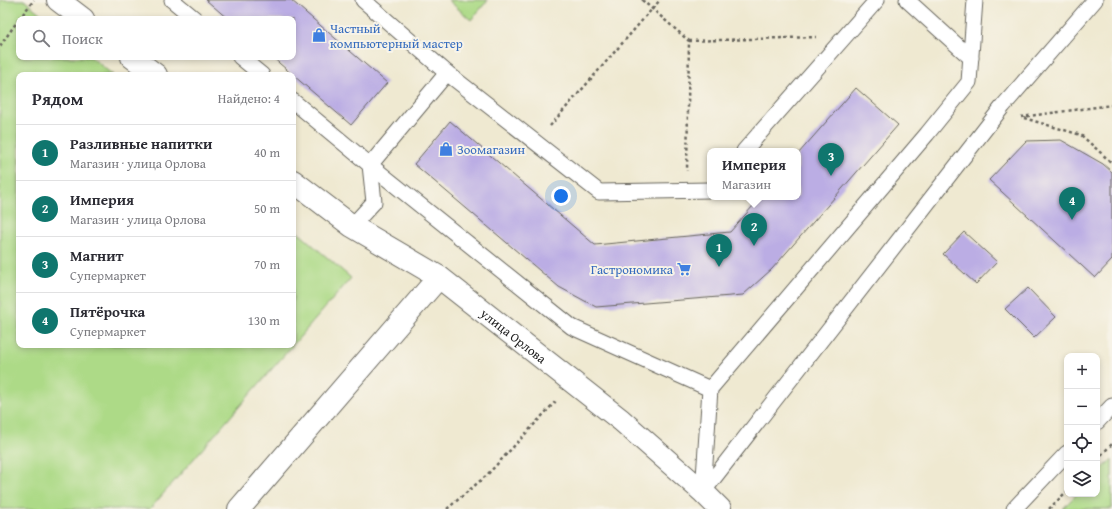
<!DOCTYPE html>
<html lang="ru">
<head>
<meta charset="utf-8">
<style>
	:root { --surface:#fff; --page:#f2f2f3; --text:#2b2b33; --muted:#7c7c81; --line:#e1e1e2; --accent:#0f766e }
	body { margin:0; font-family:"Gentium Book Plus",serif; background:var(--page); color:var(--text) }
	.controls { position:absolute; right:12px; bottom:12px; display:grid; overflow:hidden; border-radius:8px; box-shadow:0 2px 6px #0003 }
	.controls button { width:36px; height:36px; display:grid; place-items:center; padding:0; border:0; border-bottom:1px solid var(--line); background:var(--surface); color:var(--text); font:20px sans-serif }
	.you { position:absolute; left:561px; top:196px; width:14px; height:14px; margin:-10px; border:3px solid #fff; border-radius:50%; background:#1a73e8; box-shadow:0 0 0 6px #1a73e833 }
	.badge { display:grid; place-items:center; width:26px; height:26px; border-radius:50%; background:var(--accent); color:#fff; font-size:13px; font-weight:700 }
	.pin { position:absolute; translate:-50% -33px; filter:drop-shadow(0 1px 2px #0008) }
	.pin::after { content:''; position:absolute; top:21px; width:14px; height:12px; background:inherit; clip-path:polygon(0 0,100% 0,50% 100%) }
	.popup { position:absolute; left:707px; top:148px; width:94px; height:52px; box-sizing:border-box; display:grid; place-content:center; border-radius:8px; background:var(--surface); filter:drop-shadow(0 1px 3px #0005); font-size:13px; white-space:nowrap; color:var(--muted) }
	.popup b { font-size:15px; color:var(--text) }
	.popup::after { content:''; position:absolute; left:50%; top:100%; margin-left:-8px; border:8px solid transparent; border-top-color:var(--surface) }
	.list { margin:0; padding:0; list-style:none }
	h2 { display:flex; justify-content:space-between; align-items:center; height:52px; margin:0; padding:0 16px; font-size:17px }
	h2 small { font-size:13px; font-weight:400; color:var(--muted) }
	.list li { display:grid; grid-template-columns:26px 1fr auto; gap:12px; align-items:center; box-sizing:border-box; height:56px; padding:0 16px; border-top:1px solid var(--line) }
	.list b { display:block; font-size:15px; white-space:nowrap }
	.list p { margin:0; font-size:13px; white-space:nowrap; color:var(--muted) }
	.list em { font-size:13px; font-style:normal; color:var(--muted) }
	.icon { flex:none; width:22px; height:22px; fill:none; stroke:currentColor; stroke-width:2; stroke-linecap:round; stroke-linejoin:round }
	.map { position:relative; flex:none; width:1112px; height:509px; overflow:hidden }
	.search { position:absolute; background:var(--surface); box-shadow:0 2px 6px #0003; left:16px; top:16px; width:280px; height:44px; display:flex; align-items:center; gap:10px; box-sizing:border-box; padding:0 14px; border-radius:8px; color:var(--muted); font-size:15px }
	.panel { position:absolute; background:var(--surface); box-shadow:0 2px 6px #0003; left:16px; top:72px; width:280px; height:276px; border-radius:8px }
	.map>svg:first-child { display:block }
	.green { fill:#adda87; stroke:#647b52 }
	.building { fill:#bbade4 }
	.lines { fill:none; stroke-linecap:round; stroke-linejoin:round }
	.lane-casing { stroke:#66645b; stroke-width:17 }
	.street-casing { stroke:#66645b; stroke-width:24 }
	.path { stroke:#66645b; stroke-width:2.5; stroke-dasharray:3 3; stroke-linecap:butt }
	.lane { stroke:#fff; stroke-width:15 }
	.street { stroke:#fff; stroke-width:22 }
	.labels { text-anchor:middle; dominant-baseline:central; stroke-width:4; stroke-linejoin:round; paint-order:stroke }
	.shop-label { font-size:13px; fill:#366cbe; stroke:#f7f3e8; text-anchor:start }
	.street-label { font-size:13px; fill:#1c1c1c; stroke:#f7f3e8 }
</style>
</head>
<body>
<div class="map">
<svg width="1112" height="509" viewBox="0 0 1112 509">
	<rect width="100%" height="100%" fill="#f7f3e8"/>
	<filter id="ink" filterUnits="userSpaceOnUse"><feTurbulence type="fractalNoise" baseFrequency=".025" numOctaves="2"/><feDisplacementMap in="SourceGraphic" scale="8" xChannelSelector="R" yChannelSelector="G"/><feConvolveMatrix kernelMatrix="1 2 1 2 8 2 1 2 1" color-interpolation-filters="sRGB"/></filter>
	<filter id="wash" filterUnits="userSpaceOnUse"><feTurbulence type="fractalNoise" baseFrequency=".012" numOctaves="4" result="noise"/><feDisplacementMap in="SourceGraphic" scale="16" xChannelSelector="R" yChannelSelector="G"/><feGaussianBlur stdDeviation="0.9" result="paint"/><feColorMatrix in="noise" values="0 0 0 0 0 0 0 0 0 0 0 0 0 0 0 0 0 1.4 0 .05"/><feComposite in="paint" operator="in"/></filter>
	<g filter="url(#wash)">
		<rect width="100%" height="100%" fill="#efe9d1"/>
		<g class="green">
			<polygon points="0,0 24,0 47,19 19,19 19,57 91,57 113,75 19,75 19,345 293,345 150,509 0,509"/>
			<polygon points="448,0 488,0 471,20"/>
			<polygon points="293,228 351,278 293,345"/>
			<polygon points="1112,459 1112,509 1062,509 1077,494 1097,494 1097,474"/>
		</g>
		<g id="blocks">
			<g class="building">
				<polygon points="206,0 291,0 387,83 351,125 272,57 293,57 293,19 228,19"/>
				<polygon points="856,88 898,125 772,269 743,295 596,307 559,287 414,164 450,121 595,245 730,232 761,197 798,197 798,154"/>
				<polygon points="1061,140 1103,164 1112,172 1112,260 1095,278 989,180 1026,141"/>
				<polygon points="964,232 997,262 976,284 943,254"/>
				<polygon points="1028,288 1056,317 1034,338 1005,309"/>
			</g>
		</g>
	</g>
	<g filter="url(#ink)">
		<use href="#blocks" fill-opacity="0" stroke="#66645b" stroke-width="1"/>
		<g class="lines">
			<defs>
				<g id="lane">
					<polyline points="172,0 195,19"/>
					<polyline points="363,0 447,73"/>
					<polyline points="907,0 971,58"/>
					<polyline points="240,57 262,75"/>
					<polyline points="293,101 370,165 572,327 710,389"/>
					<polyline points="744,151 877,0"/>
					<polyline points="352,226 374,202 370,165 447,73 599,192 710,190"/>
					<polyline points="1097,422 1112,406"/>
					<polyline points="703,492 1003,106 1095,0"/>
					<polyline points="703,492 710,389 927,134 969,82 975,0"/>
					<polyline points="1014,509 1067,453"/>
				</g>
				<g id="street">
					<polyline points="58,0 83,19"/>
					<polyline points="132,57 156,75"/>
					<path id="s1" d="M293,181L352,226L439,277L621,420L703,492L720,509"/>
					<polyline points="239,509 439,277"/>
				</g>
			</defs>
			<use href="#lane" class="lane-casing"/>
			<use href="#street" class="street-casing"/>
			<g class="path">
				<polyline points="642,0 689,41 687,171"/>
				<polyline points="19,19 34,0"/>
				<polyline points="689,41 816,37"/>
				<polyline points="0,46 19,19"/>
				<polyline points="1021,117 1112,105"/>
				<polyline points="1024,118 1081,135 1112,163"/>
				<polyline points="550,126 660,0"/>
				<polyline points="1097,459 1112,444"/>
				<polyline points="447,509 487,475 557,400"/>
				<polyline points="1049,509 1067,491"/>
			</g>
			<use href="#lane" class="lane"/>
			<use href="#street" class="street"/>
		</g>
	</g>
	<defs>
		<symbol id="shop-bare" viewBox="-9 -9 18 18"><path d="M-5-2.5h2.3a2.7 3.5 0 0 1 5.4 0H5L5.5 6h-11ZM-1.5-2.5h3a1.5 2.3 0 0 0-3 0Z" fill="#3f7fe0" stroke="#f7f3e8" stroke-width="2.5" paint-order="stroke"/></symbol>
		<symbol id="supermarket-bare" viewBox="-9 -9 18 18"><path d="M-6-5.5h2.5l.6 2H6L4.5 2H-2.5L-4.4-4H-6ZM-1.5 3.2a1.3 1.3 0 1 0 .1 0ZM3 3.2a1.3 1.3 0 1 0 .1 0Z" fill="#3f7fe0" stroke="#f7f3e8" stroke-width="2.5" paint-order="stroke"/></symbol>
	</defs>
	<g fill-rule="evenodd">
		<use href="#shop-bare" x="309" y="25" width="20" height="20"/>
		<use href="#shop-bare" x="436" y="139" width="20" height="20"/>
		<use href="#supermarket-bare" x="674" y="259" width="20" height="20"/>
	</g>
	<g class="labels">
		<g class="shop-label">
			<text x="330" y="28">Частный<tspan x="330" dy="15">компьютерный мастер</tspan></text>
			<text x="457" y="149">Зоомагазин</text>
			<text x="673" y="269" text-anchor="end">Гастрономика</text>
		</g>
		<g class="street-label">
			<text stroke="none"><textPath href="#s1" startOffset="270">улица Орлова</textPath></text>
		</g>
	</g>
</svg>
<div class="controls">
<button>+</button>
<button>−</button>
<button><svg class="icon" aria-label="locate" viewBox="0 0 24 24"><circle cx="12" cy="12" r="6"/><path d="M12 2v4M12 18v4M2 12h4M18 12h4"/></svg></button>
<button><svg class="icon" aria-label="layers" viewBox="0 0 24 24"><path d="M12 4l9 5-9 5-9-5zM3 14l9 5 9-5"/></svg></button>
</div>
<div class="you"></div>
<div class="pin badge" style="left:719px;top:267px">1</div>
<div class="pin badge" style="left:754px;top:246px">2</div>
<div class="popup"><b>Империя</b>Магазин</div>
<div class="pin badge" style="left:831px;top:176px">3</div>
<div class="pin badge" style="left:1072px;top:220px">4</div>
<div class="search"><svg class="icon" aria-label="search" viewBox="0 0 24 24"><circle cx="10" cy="10" r="6"/><path d="M15 15l6 6"/></svg>Поиск</div>
<section class="panel">
<h2>Рядом<small>Найдено: 4</small></h2>
<ul class="list">
<li><span class="badge">1</span><div><b>Разливные напитки</b><p>Магазин · улица Орлова</p></div><em>40 m</em></li>
<li><span class="badge">2</span><div><b>Империя</b><p>Магазин · улица Орлова</p></div><em>50 m</em></li>
<li><span class="badge">3</span><div><b>Магнит</b><p>Супермаркет</p></div><em>70 m</em></li>
<li><span class="badge">4</span><div><b>Пятёрочка</b><p>Супермаркет</p></div><em>130 m</em></li>
</ul>
</section>
</div>
</body>
</html>
